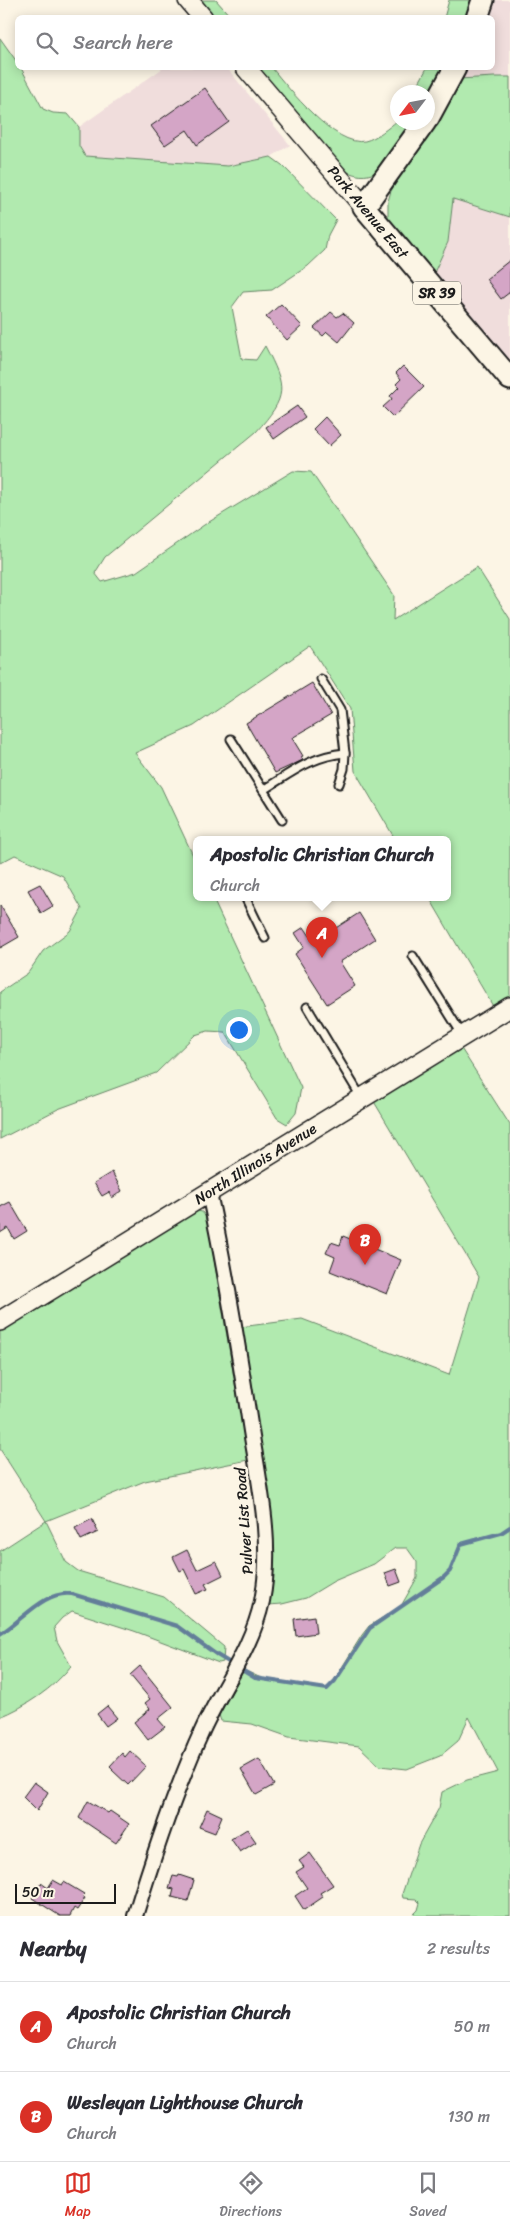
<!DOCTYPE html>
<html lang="en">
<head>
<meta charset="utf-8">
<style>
	:root { --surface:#fff; --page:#f7f7f7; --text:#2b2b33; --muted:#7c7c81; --line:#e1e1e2; --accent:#d93025 }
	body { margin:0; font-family:Sriracha,sans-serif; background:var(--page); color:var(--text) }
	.compass { position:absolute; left:390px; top:85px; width:45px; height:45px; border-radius:50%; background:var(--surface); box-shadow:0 2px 12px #0003; rotate:238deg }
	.scale { position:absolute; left:15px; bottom:12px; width:101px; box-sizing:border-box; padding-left:5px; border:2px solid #1c1c1c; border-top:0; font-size:14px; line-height:18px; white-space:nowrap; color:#1c1c1c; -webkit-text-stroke:4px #fcf5e5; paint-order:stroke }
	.you { position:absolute; left:238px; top:1029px; width:18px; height:18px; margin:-12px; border:4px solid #fff; border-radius:50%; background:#1a73e8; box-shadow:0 0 0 8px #1a73e833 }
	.badge { display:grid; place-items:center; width:32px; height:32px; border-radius:50%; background:var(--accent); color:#fff; font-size:16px; font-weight:700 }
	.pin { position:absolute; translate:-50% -41px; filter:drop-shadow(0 1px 2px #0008) }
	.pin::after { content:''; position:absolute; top:26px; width:18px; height:15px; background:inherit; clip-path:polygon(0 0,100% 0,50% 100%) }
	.popup { position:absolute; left:193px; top:836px; width:258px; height:65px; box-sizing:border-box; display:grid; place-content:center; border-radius:8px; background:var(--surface); filter:drop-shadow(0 1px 4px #0005); font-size:16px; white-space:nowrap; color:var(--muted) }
	.popup b { font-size:19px; color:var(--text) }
	.popup::after { content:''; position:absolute; left:50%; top:100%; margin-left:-10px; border:10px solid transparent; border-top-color:var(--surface) }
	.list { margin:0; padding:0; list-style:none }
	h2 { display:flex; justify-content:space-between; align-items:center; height:65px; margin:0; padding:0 20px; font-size:21px }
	h2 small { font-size:16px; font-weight:400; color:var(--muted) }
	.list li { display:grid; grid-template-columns:32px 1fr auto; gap:15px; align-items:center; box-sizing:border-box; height:90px; padding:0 20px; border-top:1px solid var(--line) }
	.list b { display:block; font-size:19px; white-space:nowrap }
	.list p { margin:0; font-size:16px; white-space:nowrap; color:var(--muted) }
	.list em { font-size:16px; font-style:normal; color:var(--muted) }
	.icon { flex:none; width:28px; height:28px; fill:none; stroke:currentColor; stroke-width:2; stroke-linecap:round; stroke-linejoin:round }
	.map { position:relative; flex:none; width:510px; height:1916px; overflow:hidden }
	.search { position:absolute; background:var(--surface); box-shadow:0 2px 12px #0003; left:15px; right:15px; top:15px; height:55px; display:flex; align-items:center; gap:12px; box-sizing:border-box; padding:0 18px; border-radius:8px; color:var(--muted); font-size:19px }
	.sheet { height:245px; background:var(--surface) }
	nav { display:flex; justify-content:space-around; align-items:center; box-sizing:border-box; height:70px; border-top:1px solid var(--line); background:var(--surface); font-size:14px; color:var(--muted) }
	nav a { display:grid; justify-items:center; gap:2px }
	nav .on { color:var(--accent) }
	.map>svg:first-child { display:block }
	.built { fill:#f0dddc }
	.green { fill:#b1eaaf; stroke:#668366 }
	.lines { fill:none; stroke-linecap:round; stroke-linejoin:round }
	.stream { stroke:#637e99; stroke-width:4 }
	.building { fill:#d4a5c6; stroke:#1c1c1c }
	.lane-casing { stroke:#1c1c1c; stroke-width:11 }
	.street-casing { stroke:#1c1c1c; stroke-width:18 }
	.secondary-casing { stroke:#1c1c1c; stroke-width:22 }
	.primary-casing { stroke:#1c1c1c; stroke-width:25 }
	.lane { stroke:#fcf5e5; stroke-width:7 }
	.street { stroke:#fcf5e5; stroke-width:14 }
	.secondary { stroke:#fcf5e5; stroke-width:19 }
	.primary { stroke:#fcf5e5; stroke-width:21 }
	.labels { text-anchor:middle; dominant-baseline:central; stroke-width:5; stroke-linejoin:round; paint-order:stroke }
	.shield { fill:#fcf5e5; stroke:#5f5d58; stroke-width:1 }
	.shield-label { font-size:14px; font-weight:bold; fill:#1c1c1c }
	.street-label { font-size:15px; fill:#1c1c1c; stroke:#fcf5e5 }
</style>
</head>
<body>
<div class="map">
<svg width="510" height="1916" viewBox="0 0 510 1916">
	<rect width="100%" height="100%" fill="#fcf5e5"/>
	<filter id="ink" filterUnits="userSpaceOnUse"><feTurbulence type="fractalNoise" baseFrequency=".02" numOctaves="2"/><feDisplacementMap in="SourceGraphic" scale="10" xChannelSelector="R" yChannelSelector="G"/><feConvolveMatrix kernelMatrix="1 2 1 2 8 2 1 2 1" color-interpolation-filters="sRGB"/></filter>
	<g filter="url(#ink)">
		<g class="built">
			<polygon points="491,0 510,0 510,77 459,79 464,68 492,68 492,18 485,17"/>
			<polygon points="163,68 227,68 290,145 271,157 228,166 85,156 79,146 79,127"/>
			<polygon points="453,199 510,217 510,368 432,277 448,242"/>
		</g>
		<g class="green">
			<polygon points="198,0 216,0 231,17 213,17"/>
			<polygon points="449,0 475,0 469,17 444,18"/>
			<path d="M0,38L17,62L18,68H21L43,109L53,113L68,114L79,127V146L85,156L228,166L271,157L282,165L336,220L328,235L325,250L308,266L272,290L243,292L232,307L242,359L256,360L265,346C287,388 288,396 256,432L105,557L95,573L102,582L136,572L204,525L293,471L311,472L394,595L393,620L477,567L510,619V998L494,1008L429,897H447V839H395L355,771L350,709L310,646L194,726L135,753L161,787L197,864V897H212L301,1088L296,1113L287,1124L277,1118L225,1032L208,1031L195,1035L156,1073L58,1109L0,1139V992L28,973L43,951L70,931L82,909L63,876L15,855L0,863Z"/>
			<path d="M256,68H272C288,88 336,148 365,141C377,138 388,128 397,121L398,122L416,123C406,136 385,172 368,175C358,177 350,173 341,169Z"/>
			<polygon points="427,68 447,68 428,104 428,92 414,92"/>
			<polygon points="494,77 510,77 510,217 453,199 448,242 432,277 388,225 388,201 391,191 459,79"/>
			<polygon points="460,1047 510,1125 510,1916 412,1916 418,1910 420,1903 416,1899 403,1898 402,1894 419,1844 439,1808 442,1792 467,1780 498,1772 469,1717 458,1741 440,1756 407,1769 380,1766 359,1746 289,1737 252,1724 221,1721 219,1715 244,1670 263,1679 326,1688 331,1685 362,1635 369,1626 401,1606 417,1578 417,1562 407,1548 395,1548 374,1564 334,1581 306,1598 282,1604 268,1605 240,1327 302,1319 449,1375 479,1277 373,1100"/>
			<path d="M194,1210L202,1212L207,1218L248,1460L145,1481L46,1521L66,1562L78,1571L164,1597L224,1647L223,1662L219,1663L134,1631L72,1611L62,1618L54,1627L57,1641L71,1666C54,1688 25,1707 0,1717V1551L46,1521L0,1449V1328Z"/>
		</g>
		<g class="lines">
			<path class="stream" d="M0,1634C22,1621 44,1590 72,1594L177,1626L217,1655L255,1678L327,1689L335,1681L370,1628L444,1577L450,1571L461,1544L501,1533L510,1527"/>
		</g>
		<g class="building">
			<polygon points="205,88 229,122 197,145 187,130 165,145 151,126"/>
			<polygon points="510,260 510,292 501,299 486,279"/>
			<polygon points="281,304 302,326 287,340 266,317"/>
			<polygon points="331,312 337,317 343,313 354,323 339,342 327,332 323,336 314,328"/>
			<polygon points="403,366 424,387 393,417 383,407 392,399 390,396 399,387 396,384 401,379 396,373"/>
			<polygon points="297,406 305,417 274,439 266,427"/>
			<polygon points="325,417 341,435 329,446 313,429"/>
			<polygon points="312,683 331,715 292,738 303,756 301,757 303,760 275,773 246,723"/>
			<polygon points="40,884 53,906 41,913 28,890"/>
			<polygon points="0,905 19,937 0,948"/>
			<polygon points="359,913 375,939 340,962 355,986 327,1004 295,954 304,947 295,933 304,927 314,942"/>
			<polygon points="112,1172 122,1191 112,1198 109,1192 102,1196 94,1183"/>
			<polygon points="10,1202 27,1231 14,1239 8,1228 0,1233 0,1207"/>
			<polygon points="343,1236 401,1260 387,1294 330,1271 335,1257 326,1253 331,1242 340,1245"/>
			<polygon points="92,1519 98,1532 81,1540 75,1528"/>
			<polygon points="187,1550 197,1570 216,1561 223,1575 205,1584 208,1589 196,1594 184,1569 180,1571 173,1557"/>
			<polygon points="396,1569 401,1582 390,1586 385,1573"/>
			<polygon points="314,1616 316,1633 296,1636 294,1619"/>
			<polygon points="140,1666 173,1707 158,1719 165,1727 148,1740 134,1722 150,1709 145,1703 150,1699 130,1675"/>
			<polygon points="107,1706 117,1718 106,1726 97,1714"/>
			<polygon points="130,1751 146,1766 128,1785 112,1770 113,1769 110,1766 122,1753 125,1757"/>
			<polygon points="259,1759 274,1785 256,1795 241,1769"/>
			<polygon points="34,1782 48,1792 37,1811 23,1797"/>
			<polygon points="88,1801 108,1813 110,1811 129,1824 116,1843 79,1818"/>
			<polygon points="207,1809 222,1816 215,1833 199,1827"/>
			<polygon points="247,1829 256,1842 240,1852 231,1839"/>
			<polygon points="310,1853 333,1885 320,1893 323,1897 304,1910 295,1896 307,1888 296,1872 304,1867 299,1861"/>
			<polygon points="179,1875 194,1880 188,1901 172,1897 174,1889 169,1888 173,1876 178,1877"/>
			<polygon points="53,1880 62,1885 64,1882 84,1894 82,1896 85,1898 77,1910 74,1908 70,1916 60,1916 32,1898 41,1883 48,1888"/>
		</g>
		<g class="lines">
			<defs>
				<g id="lane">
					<polyline points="321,679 340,710 345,753 344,769 339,784"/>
					<polyline points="231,739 282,820"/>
					<path d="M263,790C291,773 311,756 345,753"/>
					<polyline points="245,897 265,938"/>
					<polyline points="413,956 463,1036"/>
					<polyline points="307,1007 361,1097"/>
				</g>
				<path id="street" d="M135,1916C154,1854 175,1790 202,1731C222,1687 252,1648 262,1601C273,1546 260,1486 251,1431C239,1352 226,1271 209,1193"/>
				<g id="secondary">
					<polyline points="188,0 203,18"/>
					<polyline points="246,68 364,207"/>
					<path id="s1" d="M0,1321L510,1007"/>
				</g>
				<g id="primary">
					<polyline points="477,18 483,0"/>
					<polyline points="428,118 455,68"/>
					<polyline points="425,122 364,207 510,379"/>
				</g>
			</defs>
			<use href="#lane" class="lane-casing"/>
			<use href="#street" class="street-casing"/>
			<use href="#secondary" class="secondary-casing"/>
			<use href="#primary" class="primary-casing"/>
			<use href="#lane" class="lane"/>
			<use href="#street" class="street"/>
			<use href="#secondary" class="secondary"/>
			<use href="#primary" class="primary"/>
		</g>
	</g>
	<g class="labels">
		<rect class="shield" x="413" y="281.5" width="48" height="23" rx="4"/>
		<g class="shield-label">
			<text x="437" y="293">SR 39</text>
		</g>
		<g class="street-label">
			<text transform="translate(368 212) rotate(50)">Park Avenue East</text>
			<text stroke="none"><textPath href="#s1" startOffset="300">North Illinois Avenue</textPath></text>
			<text transform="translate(244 1521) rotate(-94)">Pulver List Road</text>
		</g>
	</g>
</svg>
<svg class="compass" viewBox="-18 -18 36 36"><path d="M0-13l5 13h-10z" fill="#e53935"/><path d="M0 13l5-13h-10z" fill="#7c7c81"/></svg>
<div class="scale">50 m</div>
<div class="you"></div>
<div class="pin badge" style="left:322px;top:958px">A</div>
<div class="popup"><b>Apostolic Christian Church</b>Church</div>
<div class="pin badge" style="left:365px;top:1265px">B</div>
<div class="search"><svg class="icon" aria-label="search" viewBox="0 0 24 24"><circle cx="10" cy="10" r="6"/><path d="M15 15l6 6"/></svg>Search here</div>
</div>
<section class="sheet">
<h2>Nearby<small>2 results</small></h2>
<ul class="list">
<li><span class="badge">A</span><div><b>Apostolic Christian Church</b><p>Church</p></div><em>50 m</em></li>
<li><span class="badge">B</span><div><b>Wesleyan Lighthouse Church</b><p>Church</p></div><em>130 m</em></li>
</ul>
</section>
<nav>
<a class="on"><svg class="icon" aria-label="map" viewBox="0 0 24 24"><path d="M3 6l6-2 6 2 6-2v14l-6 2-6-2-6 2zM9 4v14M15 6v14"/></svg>Map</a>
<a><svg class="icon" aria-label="directions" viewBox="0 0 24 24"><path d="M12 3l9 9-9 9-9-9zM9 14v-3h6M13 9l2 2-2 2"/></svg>Directions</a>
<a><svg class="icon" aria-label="saved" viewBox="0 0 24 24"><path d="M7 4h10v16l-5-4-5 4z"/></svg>Saved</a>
</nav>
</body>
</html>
